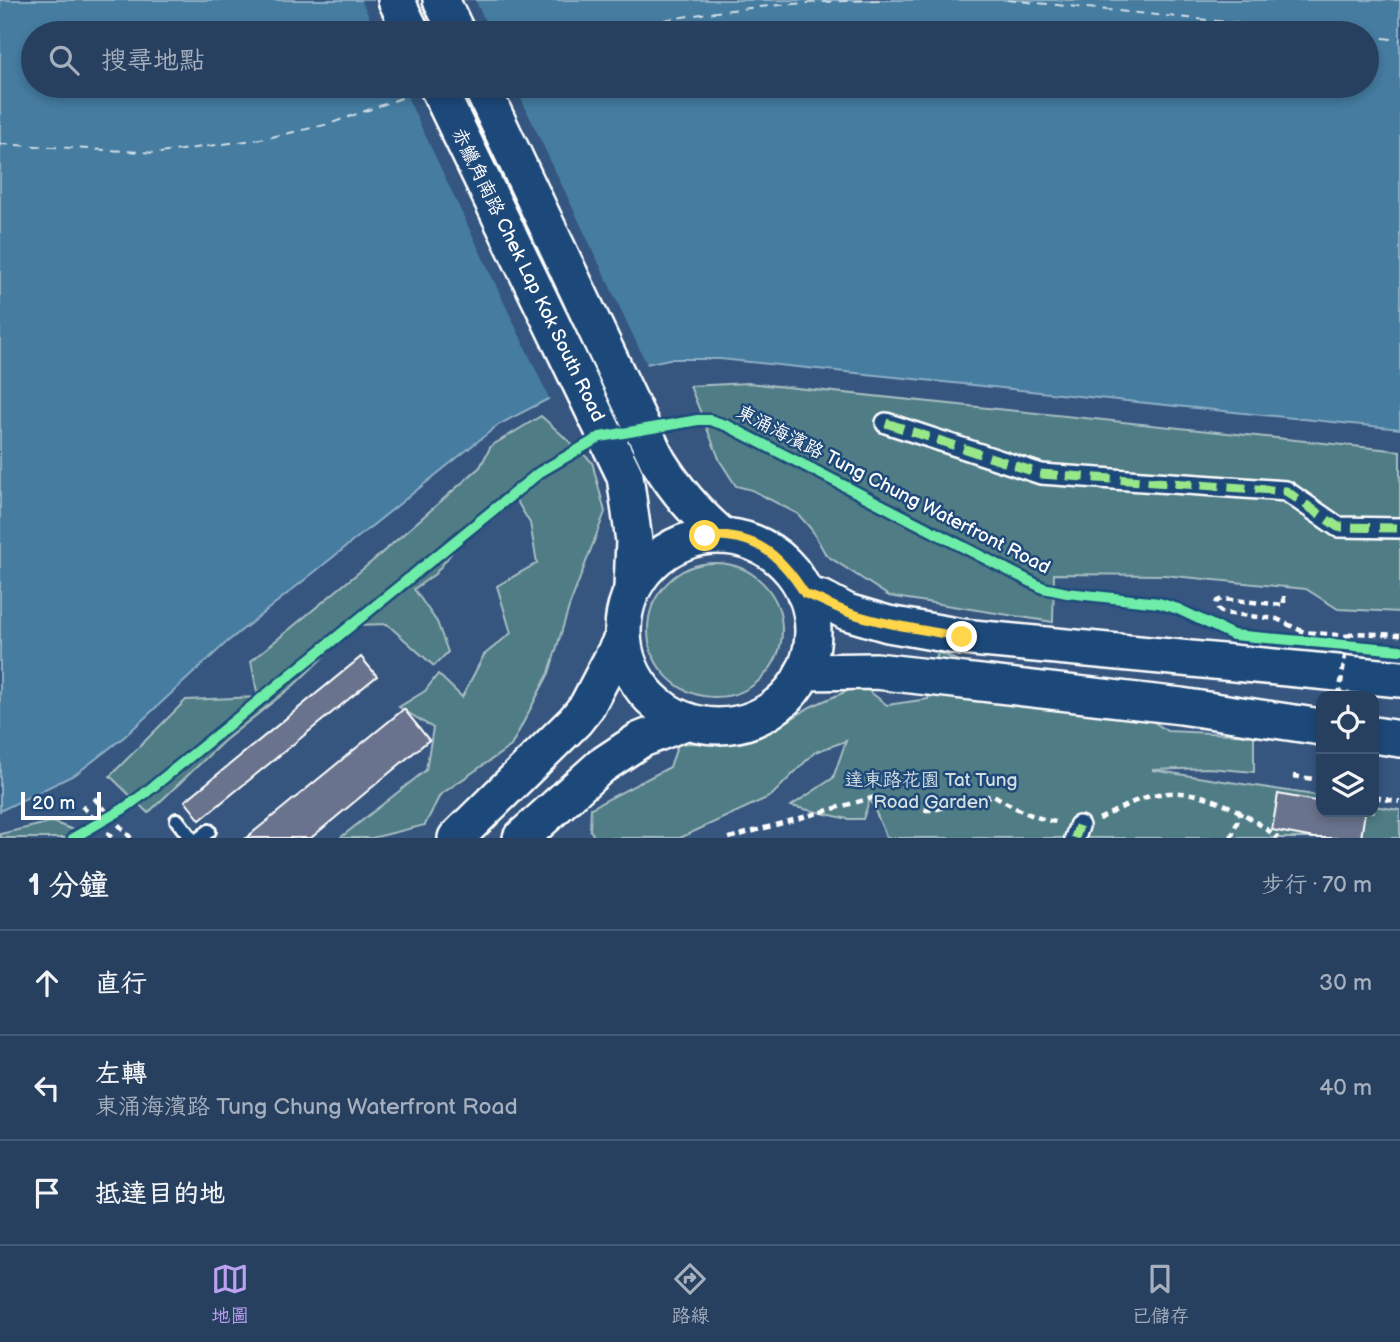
<!DOCTYPE html>
<html lang="zh-TW">
<head>
<meta charset="utf-8">
<style>
	:root { --surface:#284060; --page:#344b69; --text:#f1f3f6; --muted:#a5afbd; --line:#445975; --accent:#bca0f2 }
	body { margin:0; font-family:"Balsamiq Sans","LXGW WenKai TC",sans-serif; background:var(--page); color:var(--text) }
	.controls { position:absolute; right:21px; bottom:21px; display:grid; overflow:hidden; border-radius:14px; box-shadow:0 4px 10px #0003 }
	.controls button { width:63px; height:63px; display:grid; place-items:center; padding:0; border:0; border-bottom:2px solid var(--line); background:var(--surface); color:var(--text); font:35px sans-serif }
	.scale { position:absolute; left:21px; bottom:18px; width:80px; box-sizing:border-box; padding-left:7px; border:4px solid #fff; border-top:0; font-size:19px; line-height:24px; white-space:nowrap; color:#fff; -webkit-text-stroke:5px #1f4a7a; paint-order:stroke }
	.stop { position:absolute; width:21px; height:21px; margin:-16px; border:5px solid #ffd54a; border-radius:50%; background:#fff }
	.stop.end { background:#ffd54a; border-color:#fff; box-shadow:0 2px 7px #0008 }
	.list { margin:0; padding:0; list-style:none }
	h2 { display:flex; justify-content:space-between; align-items:center; height:91px; margin:0; padding:0 28px; font-size:30px }
	h2 small { font-size:23px; font-weight:400; color:var(--muted) }
	.list li { display:grid; grid-template-columns:46px 1fr auto; gap:21px; align-items:center; box-sizing:border-box; height:105px; padding:0 28px; border-top:2px solid var(--line) }
	.list b { display:block; font-size:26px; white-space:nowrap }
	.list p { margin:0; font-size:23px; white-space:nowrap; color:var(--muted) }
	.list em { font-size:23px; font-style:normal; color:var(--muted) }
	.icon { flex:none; width:38px; height:38px; fill:none; stroke:currentColor; stroke-width:2; stroke-linecap:round; stroke-linejoin:round }
	.map { position:relative; flex:none; width:1400px; height:838px; overflow:hidden }
	.search { position:absolute; background:var(--surface); box-shadow:0 4px 10px #0003; left:21px; right:21px; top:21px; height:77px; display:flex; align-items:center; gap:18px; box-sizing:border-box; padding:0 24px; border-radius:38px; color:var(--muted); font-size:26px }
	.sheet { height:406px; background:var(--surface) }
	nav { display:flex; justify-content:space-around; align-items:center; box-sizing:border-box; height:98px; border-top:2px solid var(--line); background:var(--surface); font-size:19px; color:var(--muted) }
	nav a { display:grid; justify-items:center; gap:4px }
	nav .on { color:var(--accent) }
	.map>svg:first-child { display:block }
	.green { fill:#507c85; stroke:#a8bec2; stroke-width:2 }
	.water { fill:#447ba0; stroke:#8fb0c6; stroke-width:2; fill-rule:evenodd }
	.pier { fill:#365680 }
	.lines { fill:none; stroke-linecap:round; stroke-linejoin:round }
	.ferry { stroke:#d0dee7; stroke-width:2; stroke-dasharray:9 7; stroke-linecap:butt }
	.building { fill:#6b738d; stroke:#fff; stroke-width:2 }
	.service-casing { stroke:#fff; stroke-width:18 }
	.pedestrian-casing { stroke:#fff; stroke-width:24 }
	.secondary-casing { stroke:#fff; stroke-width:40 }
	.path { stroke:#fff; stroke-width:4.5; stroke-dasharray:7 5; stroke-linecap:butt }
	.service { stroke:#1f4a7a; stroke-width:12 }
	.pedestrian { stroke:#1f4a7a; stroke-width:19 }
	.secondary { stroke:#1f4a7a; stroke-width:35 }
	.path-bridge { stroke:#fff; stroke-width:4.5; stroke-dasharray:7 5; stroke-linecap:butt }
	.quiet { stroke:#98e88a; stroke-width:9; stroke-dasharray:18 9; stroke-linecap:butt }
	.cycleway-casing { stroke:#1f4a7a; stroke-width:15 }
	.cycleway { stroke:#6deda7; stroke-width:10 }
	.route { stroke:#ffd54a; stroke-width:9 }
	.labels { text-anchor:middle; dominant-baseline:central; stroke-width:5; stroke-linejoin:round; paint-order:stroke }
	.street-label { font-size:19px; fill:#fff; stroke:#1f4a7a }
	.park-label { font-size:19px; fill:#d3dee0; stroke:#1f4a7a }
</style>
</head>
<body>
<div class="map">
<svg width="1400" height="838" viewBox="0 0 1400 838">
	<rect width="100%" height="100%" fill="#365680"/>
	<filter id="ink" filterUnits="userSpaceOnUse"><feTurbulence type="fractalNoise" baseFrequency=".0143" numOctaves="2"/><feDisplacementMap in="SourceGraphic" scale="14" xChannelSelector="R" yChannelSelector="G"/><feConvolveMatrix kernelMatrix="1 2 1 2 8 2 1 2 1" color-interpolation-filters="sRGB"/></filter>
	<g filter="url(#ink)">
		<g class="green">
			<polygon points="748,383 1400,451 1400,612 1338,609 1306,589 1164,575 1054,574 1053,622 889,596 826,555 812,530 798,514 752,490 736,486 720,461 690,386"/>
			<polygon points="541,416 592,462 605,512 569,607 549,673 511,746 440,795 425,825 372,838 340,838 426,770 433,728 399,707 425,691 438,674 462,697 484,655 511,633 497,586 537,563 530,523 512,493 483,513 435,574 414,589 437,622 448,652 434,666 387,624 357,625 294,685 224,741 148,813 110,776 186,700 258,697 251,661 375,559 480,467 491,446"/>
			<circle cx="715" cy="630" r="67"/>
			<polygon points="938,652 978,669 1003,703 1075,713 1110,691 1167,731 1254,735 1254,772 1208,768 1152,770 1321,796 1321,812 1374,812 1374,806 1400,810 1400,838 887,838 870,799 863,819 848,819 791,806 833,778 846,741 815,752 771,796 680,838 595,838 590,830 591,808 670,767 678,744 723,741 788,721 810,707 861,685 887,705 928,699"/>
			<polygon points="52,822 85,834 87,838 0,838 0,834"/>
		</g>
		<path class="water" d="M0,0H1400V429L720,359H669L646,364L550,398L498,425L227,642L124,737L76,774L0,811ZM33,33H1367V86H33Z"/>
		<g class="pier">
			<polygon points="361,0 475,0 491,33 377,33"/>
			<polygon points="402,86 515,86 648,367 551,402"/>
		</g>
		<g class="lines">
			<g class="ferry">
				<polyline points="1007,0 1338,33"/>
				<path d="M601,33C694,11 792,1 888,0"/>
				<polyline points="1367,36 1400,40"/>
				<polyline points="0,144 159,153 267,138 329,124 421,91"/>
			</g>
		</g>
		<g class="building">
			<polygon points="361,657 377,676 200,820 185,801"/>
			<polygon points="404,709 429,740 311,838 246,838"/>
			<polygon points="1278,794 1321,802 1321,812 1365,812 1361,838 1314,838 1272,830"/>
		</g>
		<g class="lines">
			<defs>
				<g id="service">
					<polyline points="177,820 191,838"/>
					<polyline points="200,838 209,831"/>
				</g>
				<g id="pedestrian">
					<polyline points="886,423 1041,474 1286,491 1338,527 1400,528"/>
					<polyline points="1075,838 1079,826"/>
				</g>
				<g id="secondary">
					<polyline points="396,0 412,33"/>
					<polyline points="441,0 457,33"/>
					<polyline points="437,86 625,476 634,541 632,588"/>
					<path d="M481,86L658,461C677,491 695,512 722,536"/>
					<circle cx="718" cy="631" r="95"/>
					<polyline points="805,594 823,599 847,612 888,624 962,637 1400,679"/>
					<polyline points="803,672 876,671 1181,706 1321,727"/>
					<polyline points="1374,735 1400,739"/>
					<polyline points="456,838 575,721 587,706 623,637"/>
					<polyline points="521,838 601,766 640,740 688,721"/>
				</g>
			</defs>
			<use href="#service" class="service-casing"/>
			<use href="#pedestrian" class="pedestrian-casing"/>
			<use href="#secondary" class="secondary-casing"/>
			<g class="path">
				<path d="M1284,596V605L1222,599L1217,601C1215,607 1218,610 1223,613L1277,619L1304,632L1348,636"/>
				<polyline points="1293,776 1321,780"/>
				<polyline points="1374,797 1400,802"/>
				<polyline points="94,798 131,838"/>
				<polyline points="82,806 112,838"/>
				<path d="M1099,819C1116,811 1135,799 1154,795C1201,785 1242,810 1278,838"/>
				<path d="M729,838L875,797C888,802 899,809 913,804C929,816 939,807 956,804C968,801 981,798 994,795C1014,808 1033,818 1056,822"/>
				<polyline points="1231,838 1241,812"/>
			</g>
			<use href="#service" class="service"/>
			<use href="#pedestrian" class="pedestrian"/>
			<use href="#secondary" class="secondary"/>
			<polyline class="path-bridge" points="1339,696 1348,636 1354,633 1400,635"/>
			<g class="quiet">
				<polyline points="886,423 1041,474 1286,491 1338,527 1400,528"/>
				<polyline points="1075,838 1079,826"/>
			</g>
			<defs>
				<polyline id="cycleway" points="73,838 123,809 144,794 540,472 600,437 698,420 710,420 728,426 1043,588 1067,593 1159,603 1178,609 1233,635 1400,650"/>
			</defs>
			<use href="#cycleway" class="cycleway-casing"/>
			<use href="#cycleway" class="cycleway"/>
		</g>
	</g>
	<g class="lines" filter="url(#ink)">
		<path class="route" d="M705,536C756,534 779,553 805,594C821,599 835,608 850,613C886,625 924,630 962,637"/>
	</g>
	<g class="labels">
		<g class="street-label">
			<text transform="translate(528 275) rotate(64)">赤鱲角南路 Chek Lap Kok South Road</text>
			<text transform="translate(893 490) rotate(27)">東涌海濱路 Tung Chung Waterfront Road</text>
		</g>
		<g class="park-label">
			<text x="931" y="780">達東路花園 Tat Tung<tspan x="931" dy="22">Road Garden</tspan></text>
		</g>
	</g>
</svg>
<div class="controls">
<button><svg class="icon" aria-label="locate" viewBox="0 0 24 24"><circle cx="12" cy="12" r="6"/><path d="M12 2v4M12 18v4M2 12h4M18 12h4"/></svg></button>
<button><svg class="icon" aria-label="layers" viewBox="0 0 24 24"><path d="M12 4l9 5-9 5-9-5zM3 14l9 5 9-5"/></svg></button>
</div>
<div class="scale">20 m</div>
<div class="stop" style="left:705px;top:536px"></div>
<div class="stop end" style="left:962px;top:637px"></div>
<div class="search"><svg class="icon" aria-label="search" viewBox="0 0 24 24"><circle cx="10" cy="10" r="6"/><path d="M15 15l6 6"/></svg>搜尋地點</div>
</div>
<section class="sheet">
<h2>1 分鐘<small>步行 · 70 m</small></h2>
<ul class="list">
<li><svg class="icon" aria-label="ahead" viewBox="0 0 24 24"><path d="M12 20V5M6 11l6-6 6 6"/></svg><div><b>直行</b></div><em>30 m</em></li>
<li><svg class="icon" aria-label="left" viewBox="0 0 24 24"><path d="M17 20v-9H6M10 6l-5 5 5 5"/></svg><div><b>左轉</b><p>東涌海濱路 Tung Chung Waterfront Road</p></div><em>40 m</em></li>
<li><svg class="icon" aria-label="arrive" viewBox="0 0 24 24"><path d="M6 21V4h12l-3 4 3 4H6"/></svg><div><b>抵達目的地</b></div></li>
</ul>
</section>
<nav>
<a class="on"><svg class="icon" aria-label="map" viewBox="0 0 24 24"><path d="M3 6l6-2 6 2 6-2v14l-6 2-6-2-6 2zM9 4v14M15 6v14"/></svg>地圖</a>
<a><svg class="icon" aria-label="directions" viewBox="0 0 24 24"><path d="M12 3l9 9-9 9-9-9zM9 14v-3h6M13 9l2 2-2 2"/></svg>路線</a>
<a><svg class="icon" aria-label="saved" viewBox="0 0 24 24"><path d="M7 4h10v16l-5-4-5 4z"/></svg>已儲存</a>
</nav>
</body>
</html>
